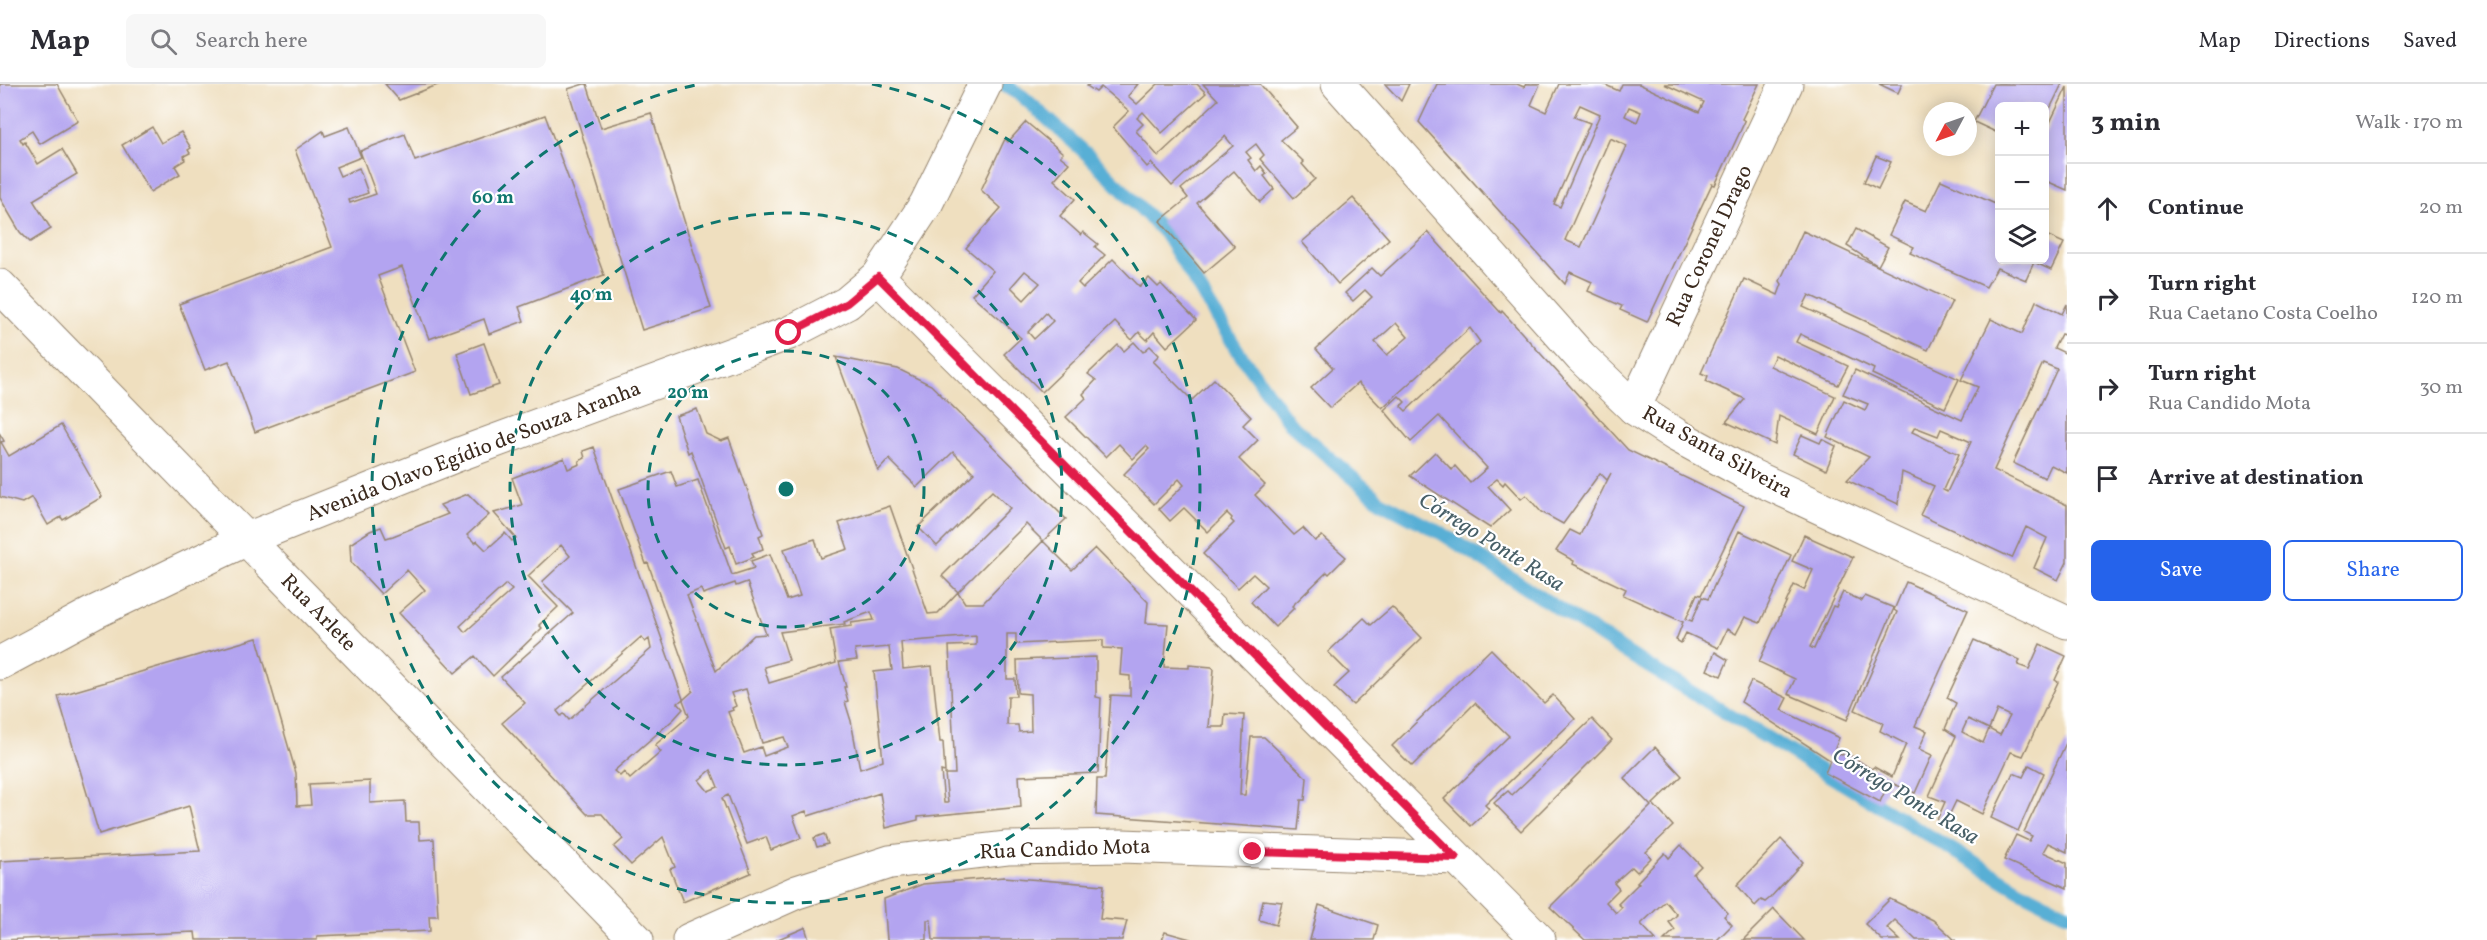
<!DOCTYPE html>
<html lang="en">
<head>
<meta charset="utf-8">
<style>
	:root { --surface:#fff; --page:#f7f7f7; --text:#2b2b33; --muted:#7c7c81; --line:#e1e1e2; --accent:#2563eb }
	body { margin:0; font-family:Vollkorn,serif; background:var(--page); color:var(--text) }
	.controls { position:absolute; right:18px; top:18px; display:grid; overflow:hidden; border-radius:9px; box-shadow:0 3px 15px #0003 }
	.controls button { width:54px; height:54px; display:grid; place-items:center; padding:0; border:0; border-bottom:2px solid var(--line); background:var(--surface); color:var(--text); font:30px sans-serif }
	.compass { position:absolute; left:1923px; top:18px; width:54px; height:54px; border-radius:50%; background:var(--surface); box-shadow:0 3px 15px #0003; rotate:229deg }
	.stop { position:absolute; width:18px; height:18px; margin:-14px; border:4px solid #e11d48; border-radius:50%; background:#fff }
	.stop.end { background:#e11d48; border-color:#fff; box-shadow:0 2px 6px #0008 }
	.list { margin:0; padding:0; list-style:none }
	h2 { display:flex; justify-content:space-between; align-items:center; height:78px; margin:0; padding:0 24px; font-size:26px }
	h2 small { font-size:20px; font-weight:400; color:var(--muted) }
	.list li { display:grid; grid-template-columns:39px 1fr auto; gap:18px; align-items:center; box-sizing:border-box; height:90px; padding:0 24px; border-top:2px solid var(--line) }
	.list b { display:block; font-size:22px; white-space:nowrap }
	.list p { margin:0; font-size:20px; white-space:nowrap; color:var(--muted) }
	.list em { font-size:20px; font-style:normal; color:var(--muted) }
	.actions { display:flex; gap:12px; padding:18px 24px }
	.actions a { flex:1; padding:14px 0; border:2px solid var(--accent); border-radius:9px; text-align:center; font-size:21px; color:var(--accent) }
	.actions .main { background:var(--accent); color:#fff }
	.icon { flex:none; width:33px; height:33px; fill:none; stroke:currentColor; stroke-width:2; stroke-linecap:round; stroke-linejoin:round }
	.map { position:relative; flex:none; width:2067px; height:856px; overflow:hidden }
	header { display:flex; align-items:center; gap:36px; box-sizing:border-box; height:84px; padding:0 30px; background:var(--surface); border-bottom:2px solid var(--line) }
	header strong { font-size:28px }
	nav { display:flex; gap:33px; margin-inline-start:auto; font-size:21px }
	.search { width:420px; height:54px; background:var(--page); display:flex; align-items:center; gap:15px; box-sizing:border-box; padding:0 21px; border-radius:9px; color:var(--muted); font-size:22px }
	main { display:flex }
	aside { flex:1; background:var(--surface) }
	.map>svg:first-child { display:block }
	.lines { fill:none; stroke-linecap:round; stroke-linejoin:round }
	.stream { stroke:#58afd5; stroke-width:14 }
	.building { fill:#b3a4f0; fill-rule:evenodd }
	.street-casing { stroke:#95846e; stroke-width:35 }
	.secondary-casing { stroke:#95846e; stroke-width:35 }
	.street { stroke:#fff; stroke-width:33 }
	.secondary { stroke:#fff; stroke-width:33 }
	.route { stroke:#e11d48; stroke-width:8 }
	.ring { fill:none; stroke:#0f766e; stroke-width:3; stroke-dasharray:10 8 }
	.labels { text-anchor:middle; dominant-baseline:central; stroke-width:4.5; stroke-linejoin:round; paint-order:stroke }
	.street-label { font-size:21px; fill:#3b2a1e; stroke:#fff }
	.water-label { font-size:22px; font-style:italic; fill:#475f67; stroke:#fff }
	.centre { fill:#0f766e; stroke:#fff; stroke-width:3 }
	.ring-label { font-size:18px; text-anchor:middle; font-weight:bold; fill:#0f766e; stroke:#fff; stroke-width:4.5; stroke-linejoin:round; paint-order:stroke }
</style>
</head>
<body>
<header>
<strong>Map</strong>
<div class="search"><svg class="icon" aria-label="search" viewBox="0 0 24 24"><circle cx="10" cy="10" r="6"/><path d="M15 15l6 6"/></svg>Search here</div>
<nav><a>Map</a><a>Directions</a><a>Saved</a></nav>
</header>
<main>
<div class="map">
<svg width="2067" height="856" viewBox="0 0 2067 856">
	<rect width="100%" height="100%" fill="#fff"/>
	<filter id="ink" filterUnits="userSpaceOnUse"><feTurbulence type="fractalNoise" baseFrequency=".0167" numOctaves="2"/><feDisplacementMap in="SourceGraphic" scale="12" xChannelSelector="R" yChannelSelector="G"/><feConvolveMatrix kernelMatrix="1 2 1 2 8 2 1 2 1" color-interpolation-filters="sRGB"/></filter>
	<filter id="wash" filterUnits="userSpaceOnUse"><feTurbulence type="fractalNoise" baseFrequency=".008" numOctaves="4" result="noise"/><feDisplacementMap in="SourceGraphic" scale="24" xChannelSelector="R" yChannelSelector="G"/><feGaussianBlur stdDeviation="1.35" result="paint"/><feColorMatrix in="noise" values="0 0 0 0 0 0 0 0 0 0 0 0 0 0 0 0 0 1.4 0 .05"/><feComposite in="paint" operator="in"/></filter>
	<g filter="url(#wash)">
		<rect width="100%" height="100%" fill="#efdfbf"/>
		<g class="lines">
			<polyline class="stream" points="1002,0 1022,12 1089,72 1165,149 1238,267 1290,340 1380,417 1443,450 1638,576 2019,806 2067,830"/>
		</g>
		<g id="blocks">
			<g class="building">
				<polygon points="0,0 57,0 78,37 40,60 32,47 20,55 23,60 25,58 38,80 62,65 77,90 33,116 51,145 30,158 20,148 0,114"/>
				<polygon points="385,0 440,0 399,16"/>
				<polygon points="584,0 587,0 601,44 651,29 711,224 642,246 568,5"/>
				<polygon points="1090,0 1138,0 1128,12 1137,20 1158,0 1197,0 1206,9 1162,49 1143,28 1137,34 1143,40 1136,47 1158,72 1218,16 1203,0 1260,0 1297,43 1281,56 1304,78 1302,80 1315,95 1294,114 1260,75 1264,71 1256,60 1246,68 1251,74 1248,76 1256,87 1261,82 1267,90 1264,92 1274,105 1260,118 1234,87 1197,119 1235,163 1204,189 1160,137 1188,114 1181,105 1233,62 1225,52 1172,102 1151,79 1147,83 1113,43 1129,27 1101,3 1096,8 1087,2"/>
				<polygon points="1385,0 1409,0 1401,17"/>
				<path d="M1437,0H1517L1524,3L1526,0H1540L1531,21L1546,28L1559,0H1603L1619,7L1622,0H1639L1699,28L1704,18L1664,0H1759L1742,35L1745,37L1715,101L1712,100L1647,238L1620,226L1622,222L1588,207L1592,198L1570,188L1565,200L1419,38ZM1580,21L1600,30L1560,123L1554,120L1590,39L1574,33ZM1629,23L1641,28L1637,38L1625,32ZM1610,54L1627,62L1581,163L1565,156Z"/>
				<polygon points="1879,0 1902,0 1898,9"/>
				<polygon points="1993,0 2062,0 2044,37 2044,22 2000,22 2000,50 1974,38"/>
				<polygon points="2067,3 2067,106 2044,96 2044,51"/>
				<polygon points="545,31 604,191 519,223 524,237 489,250 484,235 429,255 402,183 378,192 415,288 255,348 229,277 205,286 179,220 332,163 295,66 323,47 325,52 349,43 361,73 336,83 340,92 359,84 368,109 349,116 350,119 376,110 360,67 405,50 415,77"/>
				<path d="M1026,38L1063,69L1060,72L1069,79L1054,96L1075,115L1060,132L1081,151L1083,148L1098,160L1095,163L1105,171L1078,199L1083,204L1113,175L1140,203L1149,194L1158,203L1161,200L1196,236L1167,263L1154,248L1147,256L1139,248L1132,256L1115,238L1042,308L1004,270L1021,254L972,211L993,187L966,164L1001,124L981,106L1005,55L1008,58ZM1025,187L1040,199L1024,216L1011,203ZM1046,229L1053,237L1034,255L1028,248Z"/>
				<polygon points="152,43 161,59 181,48 191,64 188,66 190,69 184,72 185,76 175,82 180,90 150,108 122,61"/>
				<polygon points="1876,72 1891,78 1878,105 1864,98"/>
				<polygon points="1941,96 2000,122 2000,176 2044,176 2044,150 2064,159 2051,186 2034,178 2026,196 1997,184 1986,203 1910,169 1914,163 1889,151 1905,118 1926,127"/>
				<polygon points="1353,114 1389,155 1338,200 1302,158"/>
				<polygon points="1856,145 1888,163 1878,182 1847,162"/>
				<polygon points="1803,147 1952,217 1928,266 1809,211 1803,223 1959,295 1945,324 1872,290 1874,285 1800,250 1796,258 1848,282 1838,301 1775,271 1770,282 1835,312 1818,350 1779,332 1775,361 1726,338 1745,315 1706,297 1708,292 1701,289 1744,195 1778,211 1782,200 1780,197"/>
				<path d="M1428,148L1501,229L1502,227L1628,366L1744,422L1701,511L1697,510L1686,535L1692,537L1702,513L1708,515L1739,447L1791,471L1760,539L1745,533L1736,550L1727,545L1718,564L1686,549L1681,559L1676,556L1683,538L1623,511L1626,505L1573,480L1574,477L1556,467L1570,446L1580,451L1611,389L1607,396L1600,389L1563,440L1541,428L1526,411L1521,415L1505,398L1503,401L1497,395L1488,402L1510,426L1490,444L1410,392L1435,368L1452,386L1455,382L1470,399L1487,384L1439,332L1411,358L1384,326L1399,312L1405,318L1401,322L1406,327L1480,258L1470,244L1382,324L1358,299L1330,324L1311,304L1333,284L1316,265L1372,213L1365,206L1353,217L1345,209L1372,184L1380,192ZM1396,239L1408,253L1387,271L1375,258Z"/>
				<path d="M2036,217L2062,230L2067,220V252L2061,250L2054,264L2067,270V389L2051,381L2045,394L2013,379L2057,285L2043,279L1994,386L2067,421V478L2058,496L2034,484L2047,454L2026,443L2012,474L1920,431L1934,402L1902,388L1898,420L1847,396L1869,373L1827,353L1844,316L1865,326L1868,320L1843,310L1855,286L1962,336L1978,303L1961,296L1991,235L2022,250ZM1915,343L1938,352L1941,345L1971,358L1947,408L1943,406L1959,370L1912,348Z"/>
				<polygon points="1134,258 1143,268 1150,262 1159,271 1153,277 1192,316 1214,295 1251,333 1243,341 1258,356 1239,375 1265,401 1255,411 1294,451 1303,444 1315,457 1322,452 1346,473 1329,490 1327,488 1292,522 1294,524 1275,543 1251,518 1266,502 1253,490 1238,504 1203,470 1234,439 1231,436 1232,434 1227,429 1208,448 1184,424 1170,437 1159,425 1184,401 1179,395 1154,420 1124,390 1149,365 1146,362 1133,375 1119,360 1106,373 1066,333 1086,314 1083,310 1096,296 1088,290 1118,261 1124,267"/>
				<polygon points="484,259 499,301 471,310 457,269"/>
				<polygon points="836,273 898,285 931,301 1066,435 1043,457 1026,440 958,508 942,492 1010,424 992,407 937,462 918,443 974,389 953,368 917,403 889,375 878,387"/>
				<polygon points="697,325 706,350 721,357 729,354 763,450 759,452 763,465 752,469 754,473 736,480 730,462 726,464 691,367 688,369 676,332"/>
				<polygon points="61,341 102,413 63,436 61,433 48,441 32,413 22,419 0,413 0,350 4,357 1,358 9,372"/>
				<polygon points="1802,351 1820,359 1822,355 1836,362 1826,386 1793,370"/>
				<path d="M594,363L683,615L678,619L683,625L674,635L614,687L620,692L624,688L630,695L661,668L655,661L689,632L683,616L693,607L648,479L646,480L619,405L671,387L677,403L698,396L732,491L754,484L751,477L770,470L787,516L800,512L784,465L815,455L821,474L848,465L839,439L890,422L928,530L938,529L958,508L965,519H983L1043,457L1072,486L1095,464L1148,518L1146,539L1168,540L1164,583L1189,584V581L1212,583L1214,585L1209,643H1224L1225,630L1244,631L1240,711H1245L1251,653H1264L1307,694L1305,716H1301L1298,746L1096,731L1097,695H1105L1111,611L1130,612V592L1120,591L1122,565L1103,564V556L1016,560V550H1007V595H1015L1016,612H1008L1007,641H1018L1019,648L1031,647L1030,610L1018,609L1017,576L1096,573V613L1101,614L1098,689L1019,692L1021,723L918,733V736L886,744L880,709L808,732L806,727L793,732L801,754L771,766L766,753L747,760L728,711L722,714L751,789L683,818L670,785L675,783L663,753L631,781L614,763L623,755L602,730H587L502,639L525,619L501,593L573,529L542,498L570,472L561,461L528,492L558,523L539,541L542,544L493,592L475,572L455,589L399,529L425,506L407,486L381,510L351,478L350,460L370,447L381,443L386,454L393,452L448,430L440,421L468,410L489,431L467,451L475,459L477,457L486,466L505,449L512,457L516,454L494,429L522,421L512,394L564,374L568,385L580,380L579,377L585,374L583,367ZM747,498L766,550L754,551L716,587L687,511L701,505L703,510L735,499L736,502ZM506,500L512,506L465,548L460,542ZM871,528L874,536L851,539L852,542L830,545L836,579L769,599L764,583L789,576L780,548L845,540L844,538ZM976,552V561L949,562L955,690H945L948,719H944L941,687L945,688L943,658H940L932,582L903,585L901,558ZM641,553L645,558L649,555L651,565L569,636L564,630L561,632L557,627ZM889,563L892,586L874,588L883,677L860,685L851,637L845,618L848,617L844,603H846L839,578L857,576L855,566ZM746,605L762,659L784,653L788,663L764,672L761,663L744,669L728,628L733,626L732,624L736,622L731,609ZM711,686L718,703L708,707L699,696Z"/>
				<polygon points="1804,451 1853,473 1810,563 1814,565 1833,522 1836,523 1843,508 1862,517 1865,512 1894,524 1847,636 1788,610 1795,595 1759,578 1794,501 1804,506 1813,486 1792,477"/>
				<polygon points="1906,498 1968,526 1915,642 1927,647 1919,665 1932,671 1915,709 1889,698 1880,718 1825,689 1830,676 1741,618 1751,597 1787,614 1781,626 1839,654 1834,667 1842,671 1845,668 1871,685 1874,683 1892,693 1906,660 1880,647 1883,639 1855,626 1897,528 1894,526"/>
				<polygon points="1392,523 1422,554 1353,621 1334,603 1349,589 1328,568 1364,534 1371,541"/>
				<polygon points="257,554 296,689 297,722 311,721 309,700 370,697 370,719 405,717 406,738 419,738 420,756 434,755 438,832 429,832 430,847 317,852 317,856 196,856 195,848 0,856 0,777 200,767 189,722 99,750 58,612"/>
				<path d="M1974,556L2020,576L2018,581L2029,585L2040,560L2066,572L2055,596L2058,598L2023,672L2011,668L1982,730L1956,717L1945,740L1937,736L1945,718L1929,712L1956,652L1945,645L1956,619L1947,614ZM1997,626L2010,632L2000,651L1989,645L1983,659L1962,648L1968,635L1989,645Z"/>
				<polygon points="1491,565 1544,619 1553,611 1575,635 1485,721 1489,725 1471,742 1444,715 1509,652 1475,619 1412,682 1392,662"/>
				<polygon points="1715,568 1728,576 1721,592 1707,586"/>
				<polygon points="1592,635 1612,656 1521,747 1494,719 1508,707 1512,711"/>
				<polygon points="2067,657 2067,768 2048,759 2043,768 2067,779 2067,804 2004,776 2016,751 2029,757 2032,752 2024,748"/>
				<polygon points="1655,663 1682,692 1653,720 1673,742 1646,768 1651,774 1637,788 1632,783 1614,799 1619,805 1606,818 1616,829 1622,823 1618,820 1639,799 1637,798 1665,769 1669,774 1681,761 1701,782 1693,790 1728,829 1724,832 1732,841 1717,856 1664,856 1675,846 1669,838 1677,831 1665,817 1641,840 1656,856 1585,856 1550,823 1651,722 1624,694"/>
				<polygon points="2029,681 2044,689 2018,747 1991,734 2013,689 2023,693"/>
				<polygon points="824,750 828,760 817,763 814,754"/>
				<polygon points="1781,755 1803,778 1770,814 1765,818 1761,816 1755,822 1737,801"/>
				<polygon points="1004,793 1104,801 1100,835 1127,837 1122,856 933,856 931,836 927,836 927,856 887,856 884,815 923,800"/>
				<polygon points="1890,815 1933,836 1955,856 1916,856 1895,836 1887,844 1900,856 1882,856 1865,840"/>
				<polygon points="1263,816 1282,818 1276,841 1259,836"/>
				<polygon points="1319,821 1378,841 1374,856 1310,856"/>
				<polygon points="1774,825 1804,856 1743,856"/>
				<polygon points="805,843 809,856 776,856 804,844"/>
				<polygon points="1165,848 1190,855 1189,856 1162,856"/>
			</g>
		</g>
	</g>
	<g filter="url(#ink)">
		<use href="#blocks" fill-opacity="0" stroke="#95846e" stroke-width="1.5"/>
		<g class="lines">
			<defs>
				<g id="street">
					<polyline points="1338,0 1581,273 1634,324 1676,351 1748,390 2067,538"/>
					<polyline points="878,193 1539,856"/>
					<polyline points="0,202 637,856"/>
					<polyline points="1634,324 1786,0"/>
					<polyline points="689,856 797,808 890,778 1007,764 1122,762 1456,774"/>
				</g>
				<polyline id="secondary" points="0,579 93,529 247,455 457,371 789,249 847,219 878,193 926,120 985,0"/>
			</defs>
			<use href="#street" class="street-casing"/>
			<use href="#secondary" class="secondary-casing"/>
			<use href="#street" class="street"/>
			<use href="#secondary" class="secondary"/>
		</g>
	</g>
	<g class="lines" filter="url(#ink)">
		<polyline class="route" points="789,249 847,219 878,193 1456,774 1253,768"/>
	</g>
	<g class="ring">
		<circle cx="786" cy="405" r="138"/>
		<circle cx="786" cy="405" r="276"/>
		<path d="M872 0A414 414 0 1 1 700 0"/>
	</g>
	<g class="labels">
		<g class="street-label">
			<text transform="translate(1710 162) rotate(-65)">Rua Coronel Drago</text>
			<text transform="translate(474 368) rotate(-21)">Avenida Olavo Egídio de Souza Aranha</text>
			<text transform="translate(1717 369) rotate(29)">Rua Santa Silveira</text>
			<text transform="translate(318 529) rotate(46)">Rua Arlete</text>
			<text transform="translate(1065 766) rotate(-2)">Rua Candido Mota</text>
		</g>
		<g class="water-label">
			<text transform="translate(1491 459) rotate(32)">Córrego Ponte Rasa</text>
			<text transform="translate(1905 713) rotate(31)">Córrego Ponte Rasa</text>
		</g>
	</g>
	<circle cx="786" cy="405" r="9" class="centre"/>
	<g class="ring-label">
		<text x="493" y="119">60 m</text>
		<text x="591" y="216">40 m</text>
		<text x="688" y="314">20 m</text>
	</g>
</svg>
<div class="controls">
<button>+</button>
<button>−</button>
<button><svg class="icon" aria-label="layers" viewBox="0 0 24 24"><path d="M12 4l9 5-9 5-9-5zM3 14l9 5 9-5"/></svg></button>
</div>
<svg class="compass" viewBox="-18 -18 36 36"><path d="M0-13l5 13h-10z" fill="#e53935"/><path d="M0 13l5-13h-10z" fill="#7c7c81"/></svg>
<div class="stop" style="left:789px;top:249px"></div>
<div class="stop end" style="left:1253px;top:768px"></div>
</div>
<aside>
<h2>3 min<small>Walk · 170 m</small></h2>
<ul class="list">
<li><svg class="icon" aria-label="ahead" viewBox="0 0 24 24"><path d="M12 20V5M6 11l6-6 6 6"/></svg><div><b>Continue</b></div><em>20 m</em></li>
<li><svg class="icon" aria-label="right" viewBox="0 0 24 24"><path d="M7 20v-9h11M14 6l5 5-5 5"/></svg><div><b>Turn right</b><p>Rua Caetano Costa Coelho</p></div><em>120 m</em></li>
<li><svg class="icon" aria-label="right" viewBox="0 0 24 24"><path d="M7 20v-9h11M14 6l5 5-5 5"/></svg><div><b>Turn right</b><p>Rua Candido Mota</p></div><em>30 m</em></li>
<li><svg class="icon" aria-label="arrive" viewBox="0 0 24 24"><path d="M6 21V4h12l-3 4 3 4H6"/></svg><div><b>Arrive at destination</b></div></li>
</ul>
<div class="actions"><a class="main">Save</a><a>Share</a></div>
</aside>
</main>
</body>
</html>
